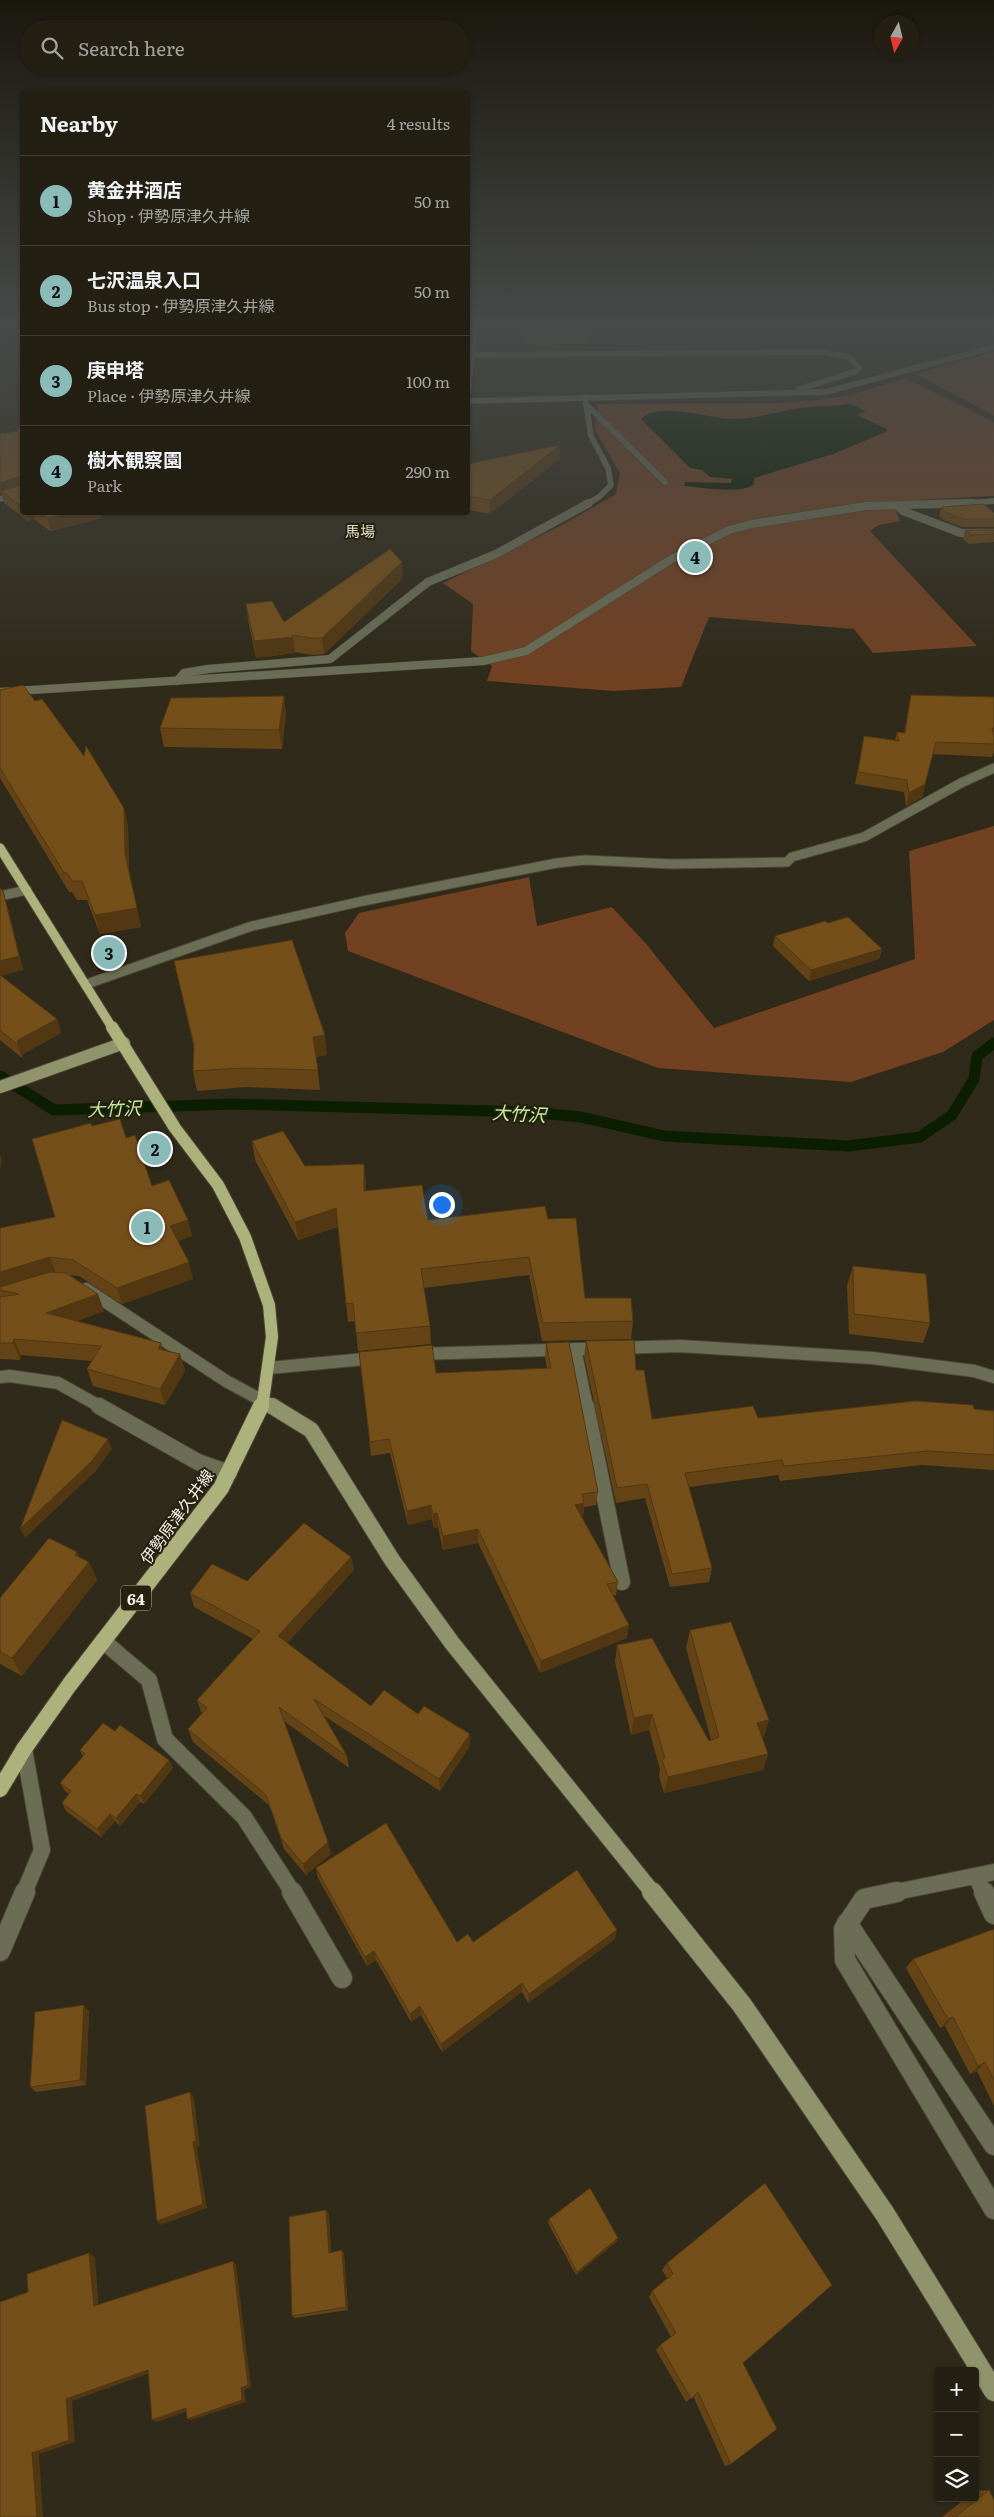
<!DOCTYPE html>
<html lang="en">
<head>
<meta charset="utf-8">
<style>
	:root { --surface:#232013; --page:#2f2d21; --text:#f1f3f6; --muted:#a3a3a0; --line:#403e33; --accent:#8bbbb9 }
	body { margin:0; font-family:Literata,"Noto Sans JP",serif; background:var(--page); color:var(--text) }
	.controls { position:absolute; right:15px; bottom:15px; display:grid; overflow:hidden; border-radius:5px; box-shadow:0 1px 4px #0004 }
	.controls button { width:45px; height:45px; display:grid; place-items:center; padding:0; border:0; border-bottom:1px solid var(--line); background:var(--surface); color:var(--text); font:25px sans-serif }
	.compass { position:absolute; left:874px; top:15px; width:45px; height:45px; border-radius:50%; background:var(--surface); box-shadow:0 1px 4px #0004; rotate:188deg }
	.you { position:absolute; left:441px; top:1204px; width:18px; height:18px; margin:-12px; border:4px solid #fff; border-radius:50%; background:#1a73e8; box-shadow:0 0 0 8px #1a73e833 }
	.badge { display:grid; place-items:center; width:32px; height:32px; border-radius:50%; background:var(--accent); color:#111; font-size:16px; font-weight:700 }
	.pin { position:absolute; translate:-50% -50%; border:2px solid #fff; box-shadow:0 1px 5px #0006 }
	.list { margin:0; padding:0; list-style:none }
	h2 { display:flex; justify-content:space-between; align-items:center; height:65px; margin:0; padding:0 20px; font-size:21px }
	h2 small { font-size:16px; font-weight:400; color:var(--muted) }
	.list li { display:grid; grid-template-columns:32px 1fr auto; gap:15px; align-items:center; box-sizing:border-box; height:90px; padding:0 20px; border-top:1px solid var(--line) }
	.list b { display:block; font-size:19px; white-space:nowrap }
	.list p { margin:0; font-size:16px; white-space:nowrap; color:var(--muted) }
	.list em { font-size:16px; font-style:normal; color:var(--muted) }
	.icon { flex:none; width:28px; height:28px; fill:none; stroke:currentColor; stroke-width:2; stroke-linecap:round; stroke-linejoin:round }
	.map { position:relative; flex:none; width:994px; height:2517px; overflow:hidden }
	.search { position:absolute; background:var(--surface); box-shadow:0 1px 4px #0004; left:20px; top:20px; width:450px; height:55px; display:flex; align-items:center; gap:12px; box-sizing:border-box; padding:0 18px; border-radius:28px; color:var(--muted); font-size:19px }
	.panel { position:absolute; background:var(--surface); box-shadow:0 1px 4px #0004; left:20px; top:90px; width:450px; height:425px; border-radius:5px }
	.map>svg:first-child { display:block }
	.green { fill:#714122 }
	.water { fill:#0b1e00 }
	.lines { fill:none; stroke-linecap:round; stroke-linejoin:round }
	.stream { stroke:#0b1e00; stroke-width:11 }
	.lane-far5-casing { stroke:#4a4636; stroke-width:6 }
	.lane-far4-casing { stroke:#4a4636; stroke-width:9 }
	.lane-far3-casing { stroke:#4a4636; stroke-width:11 }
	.lane-far2-casing { stroke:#4a4636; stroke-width:14 }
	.lane-far1-casing { stroke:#4a4636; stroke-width:18 }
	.lane-casing { stroke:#4a4636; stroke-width:22 }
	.street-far5-casing { stroke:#4a4636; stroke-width:6 }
	.street-far4-casing { stroke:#4a4636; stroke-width:9 }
	.street-far3-casing { stroke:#4a4636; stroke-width:11 }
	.street-far2-casing { stroke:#4a4636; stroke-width:14 }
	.street-far1-casing { stroke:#4a4636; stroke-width:18 }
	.street-casing { stroke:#4a4636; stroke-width:22 }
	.secondary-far2-casing { stroke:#4a4636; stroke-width:14 }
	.secondary-far1-casing { stroke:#4a4636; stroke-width:18 }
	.secondary-casing { stroke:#4a4636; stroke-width:22 }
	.primary-far2-casing { stroke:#4a4636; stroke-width:11 }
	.primary-far1-casing { stroke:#4a4636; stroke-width:14 }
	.primary-casing { stroke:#4a4636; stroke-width:18 }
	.lane-far5 { stroke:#6b6e55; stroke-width:5.5 }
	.lane-far4 { stroke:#6b6e55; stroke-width:8 }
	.lane-far3 { stroke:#6b6e55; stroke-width:9 }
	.lane-far2 { stroke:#6b6e55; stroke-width:12 }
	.lane-far1 { stroke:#6b6e55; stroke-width:16 }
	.lane { stroke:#6b6e55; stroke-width:20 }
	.street-far5 { stroke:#6b6e55; stroke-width:5.5 }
	.street-far4 { stroke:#6b6e55; stroke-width:8 }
	.street-far3 { stroke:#6b6e55; stroke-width:9 }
	.street-far2 { stroke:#6b6e55; stroke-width:12 }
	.street-far1 { stroke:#6b6e55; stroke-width:16 }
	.street { stroke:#6b6e55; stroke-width:20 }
	.secondary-far2 { stroke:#90946c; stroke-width:12 }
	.secondary-far1 { stroke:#90946c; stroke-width:16 }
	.secondary { stroke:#90946c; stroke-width:20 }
	.primary-far2 { stroke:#adb27d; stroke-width:9 }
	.primary-far1 { stroke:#adb27d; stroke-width:12 }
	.primary { stroke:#adb27d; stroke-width:16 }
	.wall { fill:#644416 }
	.shaded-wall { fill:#513712 }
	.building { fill:#744f1a; stroke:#513712 }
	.labels { text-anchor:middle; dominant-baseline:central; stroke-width:4; stroke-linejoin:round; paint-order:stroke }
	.far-neighbourhood-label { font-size:15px; fill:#e1dbc5; stroke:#252010 }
	.shield { fill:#252010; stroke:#b5b2a5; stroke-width:1 }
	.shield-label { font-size:15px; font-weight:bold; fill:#f3f0e5 }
	.street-label { font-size:16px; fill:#f3f0e5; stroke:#252010 }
	.water-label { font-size:18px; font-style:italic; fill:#c0ed9f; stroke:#252010 }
</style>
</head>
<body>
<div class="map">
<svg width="994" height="2517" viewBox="0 0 994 2517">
	<rect width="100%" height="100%" fill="#2f2a19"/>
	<g class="green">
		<polygon points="994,352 994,416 916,374"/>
		<polygon points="905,378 994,422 994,496 893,501 900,521 879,525 870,531 977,646 873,653 854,629 709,617 681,687 613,691 487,681 492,666 471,651 473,604 443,583 564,524 616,494 620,473 595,430 598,404 775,403 817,400 851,395"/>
		<polygon points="994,826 994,1020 943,1052 851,1082 658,1068 348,951 345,933 359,913 529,877 537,926 612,907 647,945 714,1028 915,959 909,851"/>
	</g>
	<path class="water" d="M849,404L866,411L857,415L887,429L886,432L833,454L754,478V484C742,495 700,487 684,486L685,482L731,483L732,479L710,477L702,470L690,468L641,419C657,402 707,417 727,419C752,420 776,412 799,408C816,406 833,406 849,404Z"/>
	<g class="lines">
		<polyline class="stream" points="0,1076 54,1110 232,1104 527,1112 581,1117 664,1136 848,1146 920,1137 952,1115 974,1079 977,1056 994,1043"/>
		<defs>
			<g id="lane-far5">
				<polyline points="468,355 821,352 849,357 859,368 854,372 799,389"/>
				<polyline points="468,393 474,325"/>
				<polyline points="468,401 826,392 994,347"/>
				<polyline points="959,504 994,501"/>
			</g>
			<g id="lane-far4">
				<polyline points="898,506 903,511 961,533 994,533"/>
				<polyline points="483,661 526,651 670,560 729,530 752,524 866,506 973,503"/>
			</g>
			<polyline id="lane-far3" points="0,896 27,890"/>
			<polyline id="lane-far2" points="0,1377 10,1376 58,1383 101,1407"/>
			<g id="lane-far1">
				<polyline points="99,1406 198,1462 229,1473"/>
				<polyline points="103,1641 149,1680 165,1739 244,1817 293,1893"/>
				<polyline points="976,1876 984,1893"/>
				<polyline points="24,1893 42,1850 24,1749"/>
			</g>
			<g id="lane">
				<polyline points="292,1892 342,1978"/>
				<polyline points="984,1892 994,1914"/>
				<polyline points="0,1951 25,1892"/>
			</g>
			<g id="street-far5">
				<polyline points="585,397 591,436 608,468 611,485 599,497 587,504"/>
				<polyline points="589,407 665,482"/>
				<polyline points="0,499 22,493"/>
			</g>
			<g id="street-far4">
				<polyline points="177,681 184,673 208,669 330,659 428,582 496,554 589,503"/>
				<polyline points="0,692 483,661"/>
			</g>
			<polyline id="street-far3" points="87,984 252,926 363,901 557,863 585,860 672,864 787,862 792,857 864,837 961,783 994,768"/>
			<g id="street-far2">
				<polyline points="86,1289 226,1381 263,1401"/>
				<polyline points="575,1349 587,1407"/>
				<polyline points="416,1354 680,1346 872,1358 974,1371 994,1377"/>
				<polyline points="269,1368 376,1358"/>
			</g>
			<g id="street-far1">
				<polyline points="586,1406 622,1582"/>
				<polyline points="891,1893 994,1872"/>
			</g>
			<g id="street">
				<polyline points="897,1892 864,1899 844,1929 845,1960 994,2209"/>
				<polyline points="847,1923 994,2145"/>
			</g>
			<g id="secondary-far2">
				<polyline points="0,1087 124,1043"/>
				<polyline points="263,1401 274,1407"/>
			</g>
			<polyline id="secondary-far1" points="272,1406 311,1430 392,1560 452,1643 653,1893"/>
			<polyline id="secondary" points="652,1892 742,2005 885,2214 994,2391"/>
			<polyline id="primary-far2" points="0,848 113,1029"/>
			<polyline id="primary-far1" points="112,1027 175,1128 218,1185 245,1237 269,1305 272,1337 263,1401 260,1407"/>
			<polyline id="primary" points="0,1789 24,1749 70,1684 221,1488 261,1406"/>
		</defs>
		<use href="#lane-far5" class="lane-far5-casing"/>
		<use href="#lane-far4" class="lane-far4-casing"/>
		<use href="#lane-far3" class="lane-far3-casing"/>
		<use href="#lane-far2" class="lane-far2-casing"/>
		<use href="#lane-far1" class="lane-far1-casing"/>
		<use href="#lane" class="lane-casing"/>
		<use href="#street-far5" class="street-far5-casing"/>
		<use href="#street-far4" class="street-far4-casing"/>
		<use href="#street-far3" class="street-far3-casing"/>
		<use href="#street-far2" class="street-far2-casing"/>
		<use href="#street-far1" class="street-far1-casing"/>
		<use href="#street" class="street-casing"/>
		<use href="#secondary-far2" class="secondary-far2-casing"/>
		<use href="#secondary-far1" class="secondary-far1-casing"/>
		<use href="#secondary" class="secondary-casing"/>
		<use href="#primary-far2" class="primary-far2-casing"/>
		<use href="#primary-far1" class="primary-far1-casing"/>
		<use href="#primary" class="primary-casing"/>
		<use href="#lane-far5" class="lane-far5"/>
		<use href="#lane-far4" class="lane-far4"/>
		<use href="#lane-far3" class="lane-far3"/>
		<use href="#lane-far2" class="lane-far2"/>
		<use href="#lane-far1" class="lane-far1"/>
		<use href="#lane" class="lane"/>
		<use href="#street-far5" class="street-far5"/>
		<use href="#street-far4" class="street-far4"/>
		<use href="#street-far3" class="street-far3"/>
		<use href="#street-far2" class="street-far2"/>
		<use href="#street-far1" class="street-far1"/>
		<use href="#street" class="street"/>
		<use href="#secondary-far2" class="secondary-far2"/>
		<use href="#secondary-far1" class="secondary-far1"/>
		<use href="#secondary" class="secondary"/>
		<use href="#primary-far2" class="primary-far2"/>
		<use href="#primary-far1" class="primary-far1"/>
		<use href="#primary" class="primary"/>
	</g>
	<g class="wall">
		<polygon points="523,325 588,325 587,344 523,343"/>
		<polygon points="22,421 22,512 109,512 101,514 102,518 50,531 34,519 28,521 4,503 2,495 0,496 0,434 17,431"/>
		<polygon points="560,445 560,459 490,514 468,510 468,464"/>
		<polygon points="941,507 994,513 994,527 962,527 943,520 939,516"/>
		<polygon points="965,530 994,530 994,542 969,544 963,539"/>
		<polygon points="403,578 324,654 312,655 295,652 295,653 256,658 248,620 246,604 284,622"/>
		<polygon points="0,690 128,826 129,873 141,927 100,934 87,900 77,900 72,892 69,892 0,778"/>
		<polygon points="911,695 994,697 994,751 992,757 933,754 922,797 906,806 904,792 855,784 864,736 895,740 897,732 904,733"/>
		<polygon points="284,696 286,715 282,749 164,747 160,728"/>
		<polygon points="0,888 7,905 23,970 0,976 57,1019 61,1033 23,1054 22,1058 0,1040"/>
		<polygon points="828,923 882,949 879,959 809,981 773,946 775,936"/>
		<polygon points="174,961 327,1055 316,1057 320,1090 246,1087 197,1091 193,1071 194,1048"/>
		<polygon points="92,1126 126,1138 152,1186 188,1220 192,1236 178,1241 193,1279 122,1304 79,1276 69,1275 104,1311 77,1321 164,1350 180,1354 185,1371 165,1405 93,1386 87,1369 92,1361 21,1355 20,1360 0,1359 0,1228 55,1217"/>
		<polygon points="252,1141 305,1166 366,1183 366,1191 428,1220 548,1219 585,1298 633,1321 631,1339 542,1341 529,1275 424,1288 430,1326 431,1344 358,1351 355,1321 348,1322 338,1227 298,1240 255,1160"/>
		<polygon points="853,1266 930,1323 923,1343 849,1334 847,1286"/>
		<polygon points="586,1341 636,1370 652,1419 758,1418 974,1409 994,1411 994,1470 922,1465 780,1481 778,1475 689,1487 712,1568 709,1582 670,1587 645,1498 616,1503 584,1356"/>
		<polygon points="546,1343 598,1492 596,1505 584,1507 583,1517 582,1517 618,1582 616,1595 613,1596 627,1638 540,1673 478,1543 443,1550 438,1527 434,1528 432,1519 408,1525 390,1453 371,1456 359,1352 436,1373 547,1368 545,1357"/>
		<polygon points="77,1552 79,1557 89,1562 97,1580 22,1676 0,1664 0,1598"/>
		<polygon points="351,1557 354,1570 287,1643 371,1706 418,1714 470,1734 470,1746 440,1791 324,1716 347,1756 349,1768 284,1721 331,1854 306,1875 284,1849 270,1806 193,1742 188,1729 202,1713 201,1712 197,1700 253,1639 194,1607 190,1593"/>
		<polygon points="690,1630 764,1737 762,1737 768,1754 763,1770 664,1793 659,1776 660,1769 649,1730 631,1735 615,1662 617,1645 709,1741 711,1740 686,1648"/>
		<polygon points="115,1731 169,1760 173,1768 144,1804 140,1802 120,1826 115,1821 101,1837 66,1811 62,1803 69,1794 65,1791 60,1783 83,1757 80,1750"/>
		<polygon points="316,1868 457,1942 615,1939 528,2003 522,1992 442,2052 421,2015 411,2022 376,1960 367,1966 318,1878"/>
		<polygon points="994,1929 994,2106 977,2071 970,2074 945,2026 940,2028 906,1968 913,1959"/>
		<polygon points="89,2011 86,2085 36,2092 30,2087"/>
		<polygon points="329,2214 331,2253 342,2250 344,2254 348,2310 295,2318 292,2316"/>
		<polygon points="549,2219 617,2241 576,2275 548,2223"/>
		<polygon points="667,2263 743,2363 731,2464 725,2466 693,2396 686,2402 656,2350 660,2345 671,2337 649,2297 652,2291 667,2278 662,2270"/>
		<polygon points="989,2490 994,2517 942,2517 966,2498 975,2498 975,2491"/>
	</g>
	<g class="shaded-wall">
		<polygon points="560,445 560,459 490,514 490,500"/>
		<polygon points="18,477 21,488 1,491 2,495 0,496 0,483"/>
		<polygon points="26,512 32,512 34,519 28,521"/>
		<polygon points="74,512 109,512 101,514 102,518 50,531 48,519"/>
		<polygon points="402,562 403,578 324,654 322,638"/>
		<polygon points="293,637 295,653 256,658 254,641"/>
		<polygon points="284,696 286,715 282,749 279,730"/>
		<polygon points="936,742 922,797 906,806 909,793"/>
		<polygon points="124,808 128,826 129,873 125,854"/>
		<polygon points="3,891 23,970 0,976 0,961"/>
		<polygon points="137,908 141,927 100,934 95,915"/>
		<polygon points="882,949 879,959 809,981 811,970"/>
		<polygon points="57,1019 61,1033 23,1054 22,1058 17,1044 18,1040"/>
		<polygon points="325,1035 327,1055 315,1057 313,1037"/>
		<polygon points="0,1154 2,1160 0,1170"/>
		<polygon points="364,1164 366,1183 366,1210 364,1191"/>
		<polygon points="336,1208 338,1227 298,1240 295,1222"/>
		<polygon points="188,1220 192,1236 174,1242 170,1226"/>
		<polygon points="50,1257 56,1273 0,1290 0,1272"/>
		<polygon points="189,1262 193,1279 122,1304 117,1288"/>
		<polygon points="98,1294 104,1311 52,1330 46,1313"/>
		<polygon points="14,1339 21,1355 20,1360 13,1343"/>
		<polygon points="161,1343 166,1359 158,1349"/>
		<polygon points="180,1354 185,1371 165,1405 160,1389"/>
		<polygon points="108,1439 112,1449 96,1471 25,1538 20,1529"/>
		<polygon points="584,1503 583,1517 574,1518 575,1505"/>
		<polygon points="431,1505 432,1519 408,1525 407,1511"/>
		<polygon points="437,1513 438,1527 434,1528 433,1514"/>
		<polygon points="478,1529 478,1543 443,1550 443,1536"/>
		<polygon points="77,1552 84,1568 89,1562 97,1580 22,1676 12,1658"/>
		<polygon points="351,1557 354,1570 282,1649 278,1636"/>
		<polygon points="629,1625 627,1638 540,1673 541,1661"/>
		<polygon points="652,1714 649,1730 631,1735 634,1718"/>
		<polygon points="769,1720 764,1737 752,1740 757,1723"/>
		<polygon points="470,1734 470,1746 440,1791 439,1779"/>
		<polygon points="768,1754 763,1770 664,1793 668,1777"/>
		<polygon points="169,1760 173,1768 144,1804 140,1796"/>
		<polygon points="136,1794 140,1802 120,1826 116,1818"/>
		<polygon points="110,1814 115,1821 101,1837 97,1829"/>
		<polygon points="328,1842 331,1854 306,1875 303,1864"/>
		<polygon points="617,1930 615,1939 528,2003 529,1994"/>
		<polygon points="374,1951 376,1960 367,1966 365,1957"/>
		<polygon points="522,1983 522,1992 442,2052 441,2044"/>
		<polygon points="84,2005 89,2011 86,2085 80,2080"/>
		<polygon points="420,2006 421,2015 411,2022 410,2014"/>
		<polygon points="953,2017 945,2026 940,2028 948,2019"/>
		<polygon points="985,2062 977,2071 970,2074 978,2066"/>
		<polygon points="190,2092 194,2097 200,2146 197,2147 207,2208 161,2225 157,2221 193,2142"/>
		<polygon points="326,2210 329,2214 331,2257 329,2253"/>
		<polygon points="618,2238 617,2241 576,2275 577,2272"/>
		<polygon points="342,2250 344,2254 348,2310 346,2307"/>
		<polygon points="89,2253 95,2257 99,2309 94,2306"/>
		<polygon points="233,2261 236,2264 251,2387 244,2390 246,2402 191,2420 187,2419 241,2388"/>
		<polygon points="148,2370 153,2372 72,2401 75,2442 39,2454 43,2517 37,2517 32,2453 66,2399"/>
		<polygon points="186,2408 191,2410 157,2422 152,2420"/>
	</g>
	<g class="building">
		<polygon points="22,421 22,507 1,491 22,485 22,477 18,477 0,483 0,434 17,431"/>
		<polygon points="560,445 490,500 468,496 468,464"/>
		<polygon points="984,504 994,513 994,519 964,519 945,512 941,507"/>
		<polygon points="38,512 74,512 48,519"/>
		<polygon points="965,530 994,530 994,534 971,535"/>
		<polygon points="390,549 402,562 322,638 311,638 292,635 293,637 254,641 246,604 272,601 284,622"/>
		<polygon points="23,685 35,701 42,699 84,756 86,746 124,808 125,854 137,908 95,915 82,881 72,881 67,873 64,873 0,768 0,690"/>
		<polygon points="911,695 994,697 994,728 992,728 994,737 994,744 936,742 925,784 909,793 907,780 858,772 864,736 899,741 897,732 905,733"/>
		<polygon points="284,696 279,730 160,728 171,698"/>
		<polygon points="0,888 3,891 19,956 0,961"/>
		<polygon points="848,917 882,949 811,970 775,936 825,921 828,923"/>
		<polygon points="292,940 325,1035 313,1037 318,1070 242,1068 193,1071 194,1045 174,961"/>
		<polygon points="0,975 57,1019 18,1040 17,1044 0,1030"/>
		<polygon points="120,1119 126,1138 135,1135 152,1186 169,1180 188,1220 170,1226 189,1262 117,1288 73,1260 50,1257 0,1272 0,1228 55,1217 32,1139 91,1123 92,1126"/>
		<polygon points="283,1131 305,1166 364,1164 364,1191 422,1185 428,1220 545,1206 548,1219 576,1218 585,1298 631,1298 633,1321 543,1323 529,1257 421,1269 430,1326 356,1333 353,1303 346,1304 336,1208 295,1222 252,1141"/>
		<polygon points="853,1266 926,1274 930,1323 854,1314"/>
		<polygon points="50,1272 66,1273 98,1294 46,1313 161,1343 158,1349 180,1354 160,1389 87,1369 101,1346 14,1339 13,1343 0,1343 0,1297 19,1294 0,1290 0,1287"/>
		<polygon points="634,1340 636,1370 644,1370 652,1419 753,1406 758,1418 915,1401 973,1405 974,1409 994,1411 994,1455 928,1451 784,1466 782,1460 685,1473 712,1568 672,1574 647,1484 617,1488 586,1341"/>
		<polygon points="569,1342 598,1492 582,1494 584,1503 575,1505 618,1582 607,1584 629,1625 541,1661 478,1529 443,1536 437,1513 433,1514 431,1505 407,1511 389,1439 370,1442 359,1352 432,1345 436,1373 551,1368 546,1343"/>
		<polygon points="62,1420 108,1439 92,1461 20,1529"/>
		<polygon points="304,1523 351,1557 278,1636 371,1706 384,1690 418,1714 424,1706 470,1734 439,1779 314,1699 347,1756 279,1707 328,1842 303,1864 281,1838 266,1795 188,1729 207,1708 197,1700 260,1631 190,1593 212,1564 247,1581"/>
		<polygon points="49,1538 77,1552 75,1555 89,1562 12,1658 0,1652 0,1598"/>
		<polygon points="731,1622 769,1720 757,1723 768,1754 668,1777 662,1760 665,1758 652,1714 634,1718 617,1645 652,1638 709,1741 719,1737 690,1630"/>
		<polygon points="103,1723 115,1731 120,1725 169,1760 140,1796 136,1794 116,1818 110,1814 97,1829 62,1803 71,1791 60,1783 85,1754 80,1750"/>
		<polygon points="386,1823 457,1942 468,1934 473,1942 577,1870 617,1930 529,1994 522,1983 441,2044 420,2006 410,2014 374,1951 365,1957 316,1868"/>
		<polygon points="994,1929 994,2080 985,2062 978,2066 953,2017 948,2019 913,1959"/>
		<polygon points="84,2005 80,2080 30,2087 35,2012"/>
		<polygon points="190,2092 196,2141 193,2142 203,2204 157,2221 145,2106"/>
		<polygon points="765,2183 832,2285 743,2363 777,2429 731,2464 698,2392 691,2399 660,2345 676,2333 652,2291 673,2274 667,2263"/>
		<polygon points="590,2188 618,2238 577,2272 549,2219"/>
		<polygon points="326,2210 329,2253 342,2250 346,2307 292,2316 289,2217"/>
		<polygon points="89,2253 94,2306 233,2261 248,2385 241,2388 242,2400 187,2419 186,2408 152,2420 148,2370 66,2399 69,2440 32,2453 37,2517 0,2517 0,2302 28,2292 27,2274"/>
		<polygon points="989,2490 994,2500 994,2517 955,2517"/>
	</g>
	<linearGradient id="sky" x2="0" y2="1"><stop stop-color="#1a170e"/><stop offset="0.48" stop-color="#474a49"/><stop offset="1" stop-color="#474a49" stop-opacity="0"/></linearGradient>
	<rect width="994" height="677" fill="url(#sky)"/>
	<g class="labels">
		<g class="far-neighbourhood-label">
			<text x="360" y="530">馬場</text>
		</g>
		<rect class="shield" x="121" y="1585.5" width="30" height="25" rx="4"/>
		<g class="shield-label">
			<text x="136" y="1598">64</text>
		</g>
		<g class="street-label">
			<text transform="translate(176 1516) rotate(-54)">伊勢原津久井線</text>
		</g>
		<g class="water-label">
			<text transform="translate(114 1108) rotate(-2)">大竹沢</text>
			<text transform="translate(519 1113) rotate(3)">大竹沢</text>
		</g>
	</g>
</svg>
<div class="controls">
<button>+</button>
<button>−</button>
<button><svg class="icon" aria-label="layers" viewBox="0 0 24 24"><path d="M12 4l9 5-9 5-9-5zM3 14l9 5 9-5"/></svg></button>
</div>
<svg class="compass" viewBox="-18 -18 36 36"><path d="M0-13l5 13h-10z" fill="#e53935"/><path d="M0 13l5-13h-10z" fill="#a3a3a0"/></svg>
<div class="you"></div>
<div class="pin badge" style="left:147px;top:1227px">1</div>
<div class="pin badge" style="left:155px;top:1149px">2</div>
<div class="pin badge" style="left:109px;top:953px">3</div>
<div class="pin badge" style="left:695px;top:557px">4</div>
<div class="search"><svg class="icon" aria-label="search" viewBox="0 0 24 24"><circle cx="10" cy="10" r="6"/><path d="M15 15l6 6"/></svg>Search here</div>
<section class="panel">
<h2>Nearby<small>4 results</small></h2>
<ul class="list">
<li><span class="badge">1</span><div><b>黄金井酒店</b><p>Shop · 伊勢原津久井線</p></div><em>50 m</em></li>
<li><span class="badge">2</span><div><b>七沢温泉入口</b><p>Bus stop · 伊勢原津久井線</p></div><em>50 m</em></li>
<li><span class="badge">3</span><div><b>庚申塔</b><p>Place · 伊勢原津久井線</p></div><em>100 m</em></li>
<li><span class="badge">4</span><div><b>樹木観察園</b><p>Park</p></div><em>290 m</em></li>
</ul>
</section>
</div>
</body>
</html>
